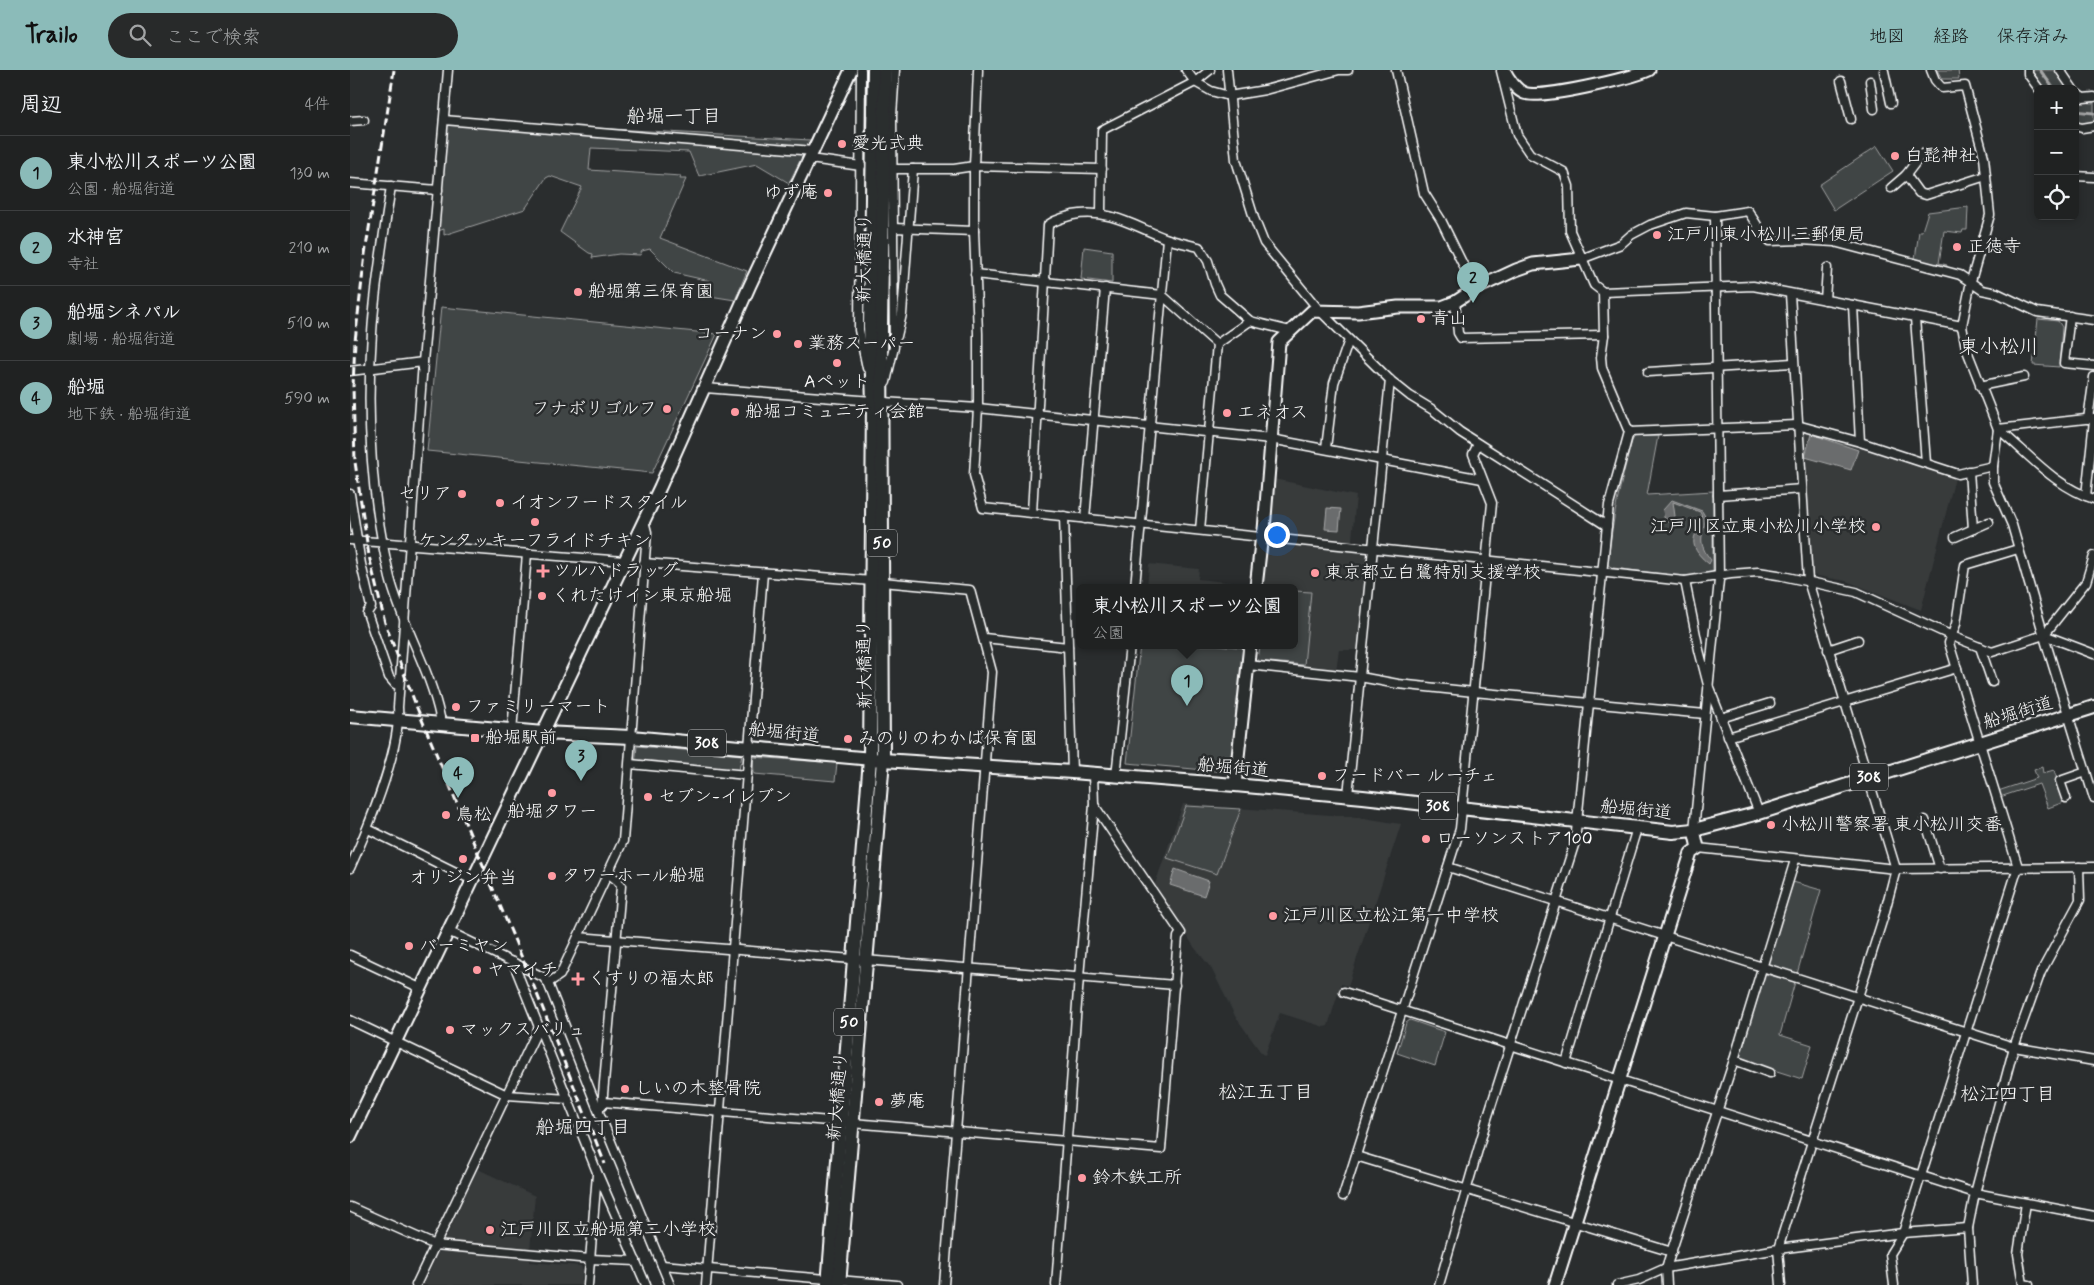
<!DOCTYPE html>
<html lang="ja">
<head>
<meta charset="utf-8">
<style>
	:root { --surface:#202222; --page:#282a2a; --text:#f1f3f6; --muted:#a2a4a5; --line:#3d3f40; --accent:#8bbbb9 }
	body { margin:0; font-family:Mynerve,"Klee One",sans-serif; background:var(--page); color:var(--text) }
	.controls { position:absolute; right:15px; top:15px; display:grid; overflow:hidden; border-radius:8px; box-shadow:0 2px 8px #0003 }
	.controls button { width:45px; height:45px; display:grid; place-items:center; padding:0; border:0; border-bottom:1px solid var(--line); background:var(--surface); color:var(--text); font:25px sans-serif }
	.you { position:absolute; left:926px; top:464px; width:18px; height:18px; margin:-12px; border:4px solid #fff; border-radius:50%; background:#1a73e8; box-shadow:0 0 0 8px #1a73e833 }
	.badge { display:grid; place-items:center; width:32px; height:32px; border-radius:50%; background:var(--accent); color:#111; font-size:16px; font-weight:700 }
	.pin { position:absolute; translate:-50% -41px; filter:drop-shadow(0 1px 2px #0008) }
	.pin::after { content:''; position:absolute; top:26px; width:18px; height:15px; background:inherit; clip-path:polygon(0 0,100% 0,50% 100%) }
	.popup { position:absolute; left:726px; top:514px; width:222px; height:65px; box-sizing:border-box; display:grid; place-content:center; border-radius:8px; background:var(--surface); filter:drop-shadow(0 1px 4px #0005); font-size:16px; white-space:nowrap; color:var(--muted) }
	.popup b { font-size:19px; color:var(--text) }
	.popup::after { content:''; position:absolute; left:50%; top:100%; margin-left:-10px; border:10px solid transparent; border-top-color:var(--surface) }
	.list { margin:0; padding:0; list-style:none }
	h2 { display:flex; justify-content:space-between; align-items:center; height:65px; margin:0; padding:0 20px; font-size:21px }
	h2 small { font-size:16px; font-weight:400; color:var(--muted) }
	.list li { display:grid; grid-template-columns:32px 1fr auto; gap:15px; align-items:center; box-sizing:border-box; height:75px; padding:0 20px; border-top:1px solid var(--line) }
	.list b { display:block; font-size:19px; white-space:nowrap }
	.list p { margin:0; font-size:16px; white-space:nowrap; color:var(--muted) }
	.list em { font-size:16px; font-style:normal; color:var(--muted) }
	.icon { flex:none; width:28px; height:28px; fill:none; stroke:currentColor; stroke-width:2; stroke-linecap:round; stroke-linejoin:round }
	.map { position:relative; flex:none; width:1744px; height:1215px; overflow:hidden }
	header { display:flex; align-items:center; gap:30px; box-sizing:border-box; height:70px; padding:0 25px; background:var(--accent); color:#111 }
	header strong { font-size:24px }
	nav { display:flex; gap:28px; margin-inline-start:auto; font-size:18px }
	.search { width:350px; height:45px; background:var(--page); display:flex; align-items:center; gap:12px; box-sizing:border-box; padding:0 18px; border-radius:28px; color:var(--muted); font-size:19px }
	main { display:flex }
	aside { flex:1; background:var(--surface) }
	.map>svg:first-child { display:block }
	.built { fill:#373a3b }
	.green { fill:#414445; stroke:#a0a2a2 }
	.water { fill:#6a6c6d; stroke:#a6a7a7 }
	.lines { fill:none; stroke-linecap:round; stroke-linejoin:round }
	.stream { stroke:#a6a7a7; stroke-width:3 }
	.street-casing { stroke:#fff; stroke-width:11 }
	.secondary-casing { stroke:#fff; stroke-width:15 }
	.primary-casing { stroke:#fff; stroke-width:16 }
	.street { stroke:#2a2d2e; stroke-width:8 }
	.secondary { stroke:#2a2d2e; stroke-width:11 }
	.primary { stroke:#2a2d2e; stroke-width:12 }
	.rail { stroke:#fff; stroke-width:3; stroke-dasharray:8 4; stroke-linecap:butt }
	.poi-dot { fill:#ff9aa2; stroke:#2a2d2e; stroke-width:2 }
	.labels { text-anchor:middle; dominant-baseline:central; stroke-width:5; stroke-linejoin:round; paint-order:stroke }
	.shield { fill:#2a2d2e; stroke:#bfc0c0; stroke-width:1 }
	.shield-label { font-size:16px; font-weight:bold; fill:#fff }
	.poi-label { font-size:18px; fill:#fff; stroke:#2a2d2e; text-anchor:start }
	.street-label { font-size:18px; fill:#fff; stroke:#2a2d2e }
	.neighbourhood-label { font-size:19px; fill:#fff; stroke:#2a2d2e }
	.quarter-label { font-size:20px; fill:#fff; stroke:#2a2d2e }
</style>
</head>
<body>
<header>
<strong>Trailo</strong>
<div class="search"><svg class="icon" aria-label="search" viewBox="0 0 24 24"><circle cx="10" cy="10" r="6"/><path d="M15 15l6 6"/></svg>ここで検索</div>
<nav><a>地図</a><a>経路</a><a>保存済み</a></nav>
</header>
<main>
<aside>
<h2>周辺<small>4件</small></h2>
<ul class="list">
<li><span class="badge">1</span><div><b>東小松川スポーツ公園</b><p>公園 · 船堀街道</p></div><em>130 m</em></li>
<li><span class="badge">2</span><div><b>水神宮</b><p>寺社</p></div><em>210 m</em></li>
<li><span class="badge">3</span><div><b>船堀シネパル</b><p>劇場 · 船堀街道</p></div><em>510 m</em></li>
<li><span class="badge">4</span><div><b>船堀</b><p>地下鉄 · 船堀街道</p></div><em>590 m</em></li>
</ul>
</aside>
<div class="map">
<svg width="1744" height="1215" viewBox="0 0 1744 1215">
	<rect width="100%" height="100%" fill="#2a2d2e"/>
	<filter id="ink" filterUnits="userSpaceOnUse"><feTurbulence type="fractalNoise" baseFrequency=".02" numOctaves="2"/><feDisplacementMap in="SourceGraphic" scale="10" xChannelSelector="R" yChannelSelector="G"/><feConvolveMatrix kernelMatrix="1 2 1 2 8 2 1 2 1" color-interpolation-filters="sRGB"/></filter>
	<g filter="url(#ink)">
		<g class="built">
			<polygon points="1457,360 1605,408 1571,540 1496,511 1462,505 1452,366"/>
			<polygon points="924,409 1006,426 1001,480 1014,482 1018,488 1008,580 989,580 986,601 907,592 908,575 944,575 944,517 913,517 916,476 920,473 921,459"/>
			<polygon points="799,494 849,499 848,509 902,515 902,517 797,517"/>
			<polygon points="833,734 1007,747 1051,754 998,916 991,914 978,956 974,957 930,943 915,985 912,984 885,946 861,898 844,877 805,814"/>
			<polygon points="128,1099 185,1126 179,1192 231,1196 233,1201 231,1215 73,1215"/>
		</g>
		<g class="green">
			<polygon points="1587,0 1608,0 1609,9 1592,9"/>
			<polygon points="1680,0 1707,0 1719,19 1692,19"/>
			<path d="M1725,25C1731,31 1736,33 1744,33V54H1725Z"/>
			<polygon points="94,50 242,64 245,58 460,70 439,113 407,94 349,106 339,82 241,78 239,100 331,106 330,109 336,109 310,168 397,201 385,230 360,226 360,211 324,203 300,179 292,181 290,185 269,184 242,188 243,184 239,183 210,162 232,117 200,106 196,108 175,139 94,165 94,159 85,162"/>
			<polygon points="1527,76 1543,101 1484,140 1469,115"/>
			<polygon points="1618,137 1617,160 1613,160 1612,163 1594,161 1589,193 1597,195 1596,197 1565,189 1569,161 1572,161 1578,142"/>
			<polygon points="734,177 762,181 762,213 731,209"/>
			<polygon points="91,237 367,264 302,403 77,381"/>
			<polygon points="1688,249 1708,251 1712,257 1709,297 1683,295"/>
			<path d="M1285,366H1308L1297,425L1363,421V503L1337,507L1263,498L1258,495C1262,449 1270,415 1282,371Z"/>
			<polygon points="945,521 961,522 954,595 908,591 910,575 944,575"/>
			<polygon points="790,575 867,575 897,578 884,697 877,702 777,693"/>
			<polygon points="287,676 392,685 389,700 285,696"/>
			<polygon points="403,687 487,693 485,711 404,704"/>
			<polygon points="1692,697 1693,703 1704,700 1714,732 1698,738 1689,714 1650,727 1648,721 1687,708 1684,700"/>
			<polygon points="836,736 891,739 867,804 817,788"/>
			<polygon points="1443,812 1471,820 1447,904 1417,896"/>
			<polygon points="1415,904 1445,912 1430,965 1462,975 1452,1009 1389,989"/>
			<polygon points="1060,950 1095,962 1085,996 1047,983 1056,953"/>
		</g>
		<g class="water">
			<polygon points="1461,364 1508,380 1501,400 1455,387"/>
			<path d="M1322,430L1352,441L1356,448C1352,467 1347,473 1361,490L1359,494C1325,467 1360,459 1350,442L1323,432L1325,446L1323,450L1317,452L1314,447L1313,440Z"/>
			<polygon points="977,438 991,439 989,460 975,459"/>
			<polygon points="825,799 859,811 854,826 820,815"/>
		</g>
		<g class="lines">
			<g class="stream">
				<polyline points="1690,0 1704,19"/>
				<polyline points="1725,41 1744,43"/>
			</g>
			<defs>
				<g id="street">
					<polyline points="511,0 509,260 517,298"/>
					<polyline points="628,0 624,96 624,161 628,263 628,338 624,405 633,438 1335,511 1381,504 1408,502 1428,505 1506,522 1602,566 1642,582 1694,565 1744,584"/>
					<polyline points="836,0 845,12 861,21 879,26 915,20 989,0 998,0"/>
					<polyline points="877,0 886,90 904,148 914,173 969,240 1040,310 1060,326 1083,340 1110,362 1257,456"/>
					<polyline points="1046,0 1074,123 1091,150 1125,219"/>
					<polyline points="1581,0 1585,10 1592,18 1615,16 1634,87 1640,145 1621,211 1612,256 1616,278 1648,359 1643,396 1643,412 1662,455 1696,573 1744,728"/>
					<polyline points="1678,0 1678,4 1689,19"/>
					<polyline points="1710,0 1723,19"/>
					<polyline points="1534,1 1541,33"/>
					<polyline points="1491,11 1501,49"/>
					<polyline points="1520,11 1524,39"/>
					<polyline points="1725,22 1733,28 1744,27"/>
					<polyline points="94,50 463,81"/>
					<polyline points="0,51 14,50"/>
					<polyline points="1725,56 1732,58 1744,56"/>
					<polyline points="460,89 511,96"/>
					<polyline points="542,99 604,99 624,96 752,99"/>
					<polyline points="1556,105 1569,123 1576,125 1636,106"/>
					<polyline points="1725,106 1744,107"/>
					<polyline points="0,113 88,120"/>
					<path d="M41,116C34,165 25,213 22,263C16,345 21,428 40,508C52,555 80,599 90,647"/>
					<polyline points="1541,118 1556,105 1572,84"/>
					<polyline points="751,143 752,60 845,12 860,0"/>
					<polyline points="543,158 624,161"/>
					<polyline points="1231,189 1271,174 1281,165 1300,155 1336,143 1365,146 1398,141 1412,163 1420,171 1451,170 1484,172 1610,205 1632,220 1647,223 1687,242 1744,250"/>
					<polyline points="625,204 812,225 867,274 850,460"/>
					<polyline points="1253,222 1403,216 1612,256"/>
					<polyline points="1475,230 1477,198"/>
					<polyline points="1105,232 1108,263 1111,268 1254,265"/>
					<polyline points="1503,235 1510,372"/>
					<polyline points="1720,246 1714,293 1744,296"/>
					<polyline points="1565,248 1576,393"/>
					<polyline points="547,266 552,244 563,99"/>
					<polyline points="867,274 900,251"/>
					<polyline points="0,301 73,292"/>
					<polyline points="1298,302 1443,293"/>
					<polyline points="536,312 544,277 542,46 545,0"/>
					<polyline points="1630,316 1674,307"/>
					<polyline points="355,318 523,331"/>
					<polyline points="533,332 628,338 921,369 1132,409"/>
					<polyline points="1738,349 1744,307"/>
					<path d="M1648,359C1679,384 1704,416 1744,429"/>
					<polyline points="1648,359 1744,348"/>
					<polyline points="1279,362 1447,355 1510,372 1608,404 1643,396"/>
					<polyline points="976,378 984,313 999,270"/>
					<polyline points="1619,401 1623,459"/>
					<polyline points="0,424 11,494 21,537 17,543 39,607 45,614 49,615"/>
					<polyline points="1368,425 1452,419"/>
					<polyline points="1736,426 1744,350"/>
					<path d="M682,443L698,155C706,149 713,148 723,145C757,138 784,156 815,168C825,172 838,174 849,177L858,191L865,214L870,225L900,251L940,261"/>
					<polyline points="714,446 722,702"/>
					<polyline points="735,449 755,218"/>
					<polyline points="1605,467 1639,452"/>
					<polyline points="0,470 274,491"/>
					<polyline points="294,493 522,511"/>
					<polyline points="1335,511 1349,580 1358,615 1409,743"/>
					<polyline points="532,512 620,520 642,602 594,1215"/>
					<polyline points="785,517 817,169"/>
					<polyline points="1694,565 1736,512 1744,486"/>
					<polyline points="634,568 718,577"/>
					<polyline points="1630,577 1642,612"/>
					<polyline points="1478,580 1508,570"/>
					<polyline points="898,595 1010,607 1048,614 1124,622 1355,644"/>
					<polyline points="1371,648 1420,633"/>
					<polyline points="162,661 177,484"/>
					<polyline points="1378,667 1607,598"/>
					<polyline points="280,694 397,705"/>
					<polyline points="766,706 780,575"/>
					<polyline points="998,725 1040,310"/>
					<polyline points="1716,728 1710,711 1736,702"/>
					<polyline points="1575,750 1590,799"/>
					<polyline points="18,759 122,810"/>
					<polyline points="1344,760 1369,510 1365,146"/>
					<polyline points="1348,778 1546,799 1744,797"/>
					<polyline points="1098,797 1664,977 1744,991"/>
					<path d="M0,798C18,758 51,679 48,637L73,292L98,0"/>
					<polyline points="98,861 193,907 198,913 210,905 273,771 297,462 294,451"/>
					<polyline points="228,867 825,915"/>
					<polyline points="0,885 70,918"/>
					<polyline points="163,892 247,1102 296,1215"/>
					<polyline points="198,913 250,1045 320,1215"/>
					<polyline points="994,922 1625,1123 1744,1146"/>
					<polyline points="0,950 157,1025 218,1029"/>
					<polyline points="1384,990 1420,1003"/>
					<polyline points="1216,993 1287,758"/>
					<polyline points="253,1032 811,1079 828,867 831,863 744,735"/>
					<polyline points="252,1036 271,816 268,811 259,804"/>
					<polyline points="1006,1086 1322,1182"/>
					<polyline points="993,1126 1110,759 1142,433 1123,384 1128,374"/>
					<polyline points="1676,1133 1668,1184 1673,1214 1679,1215"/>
					<polyline points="0,1137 85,1175 240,1189 286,1191"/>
					<polyline points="312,1195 547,1215"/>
					<polyline points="66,1215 188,959"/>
					<polyline points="238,1215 247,1104"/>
					<polyline points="356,1215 413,503"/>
					<polyline points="706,1215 729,907 744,735 743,703"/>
					<polyline points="1089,1215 1136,1052 1225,772 1259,435 1279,362 1252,298 1251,287 1254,265 1253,222 1244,215 1220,161 1219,116 1214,102 1180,84 1167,65 1151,1"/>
					<polyline points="1267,1215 1289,1210 1316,1198 1428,1179 1553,1163 1618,1158"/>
					<polyline points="1317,1215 1316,1198 1384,990 1445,790"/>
					<polyline points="1431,1215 1428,1179 1534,845 1546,799 1458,511 1440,224"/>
					<polyline points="1544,1215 1540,1184 1553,1163 1668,797 1599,573 1606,554 1615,495 1668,479"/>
					<polyline points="1622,1215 1618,1158 1625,1123 1664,977 1691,902 1730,830 1729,797"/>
				</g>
				<g id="secondary">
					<path d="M1154,0C1158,8 1166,20 1174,23C1190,30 1281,8 1299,0"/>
					<polyline points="906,517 911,473 914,460 929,272 962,241 1008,242 1048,237 1092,237 1105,232 1125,219 1166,200 1183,194 1231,189"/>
					<polyline points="885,715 900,575"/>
					<polyline points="0,1067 310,417 400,215 501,0"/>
					<polyline points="1205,1215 1341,783 1348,778 1344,760"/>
				</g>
				<g id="primary">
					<polyline points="0,646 193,663 281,667 533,690 722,702 885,715 1013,727 1323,762 1344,760 1409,743 1744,637"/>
					<polyline points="478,1215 520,689 523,331 520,256 524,0"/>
					<polyline points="489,1215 533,690 531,256 535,0"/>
				</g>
			</defs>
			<use href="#street" class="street-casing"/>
			<use href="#secondary" class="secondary-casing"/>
			<use href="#primary" class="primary-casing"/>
			<use href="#street" class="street"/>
			<use href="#secondary" class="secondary"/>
			<use href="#primary" class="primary"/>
			<polyline class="rail" points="44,0 15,184 5,271 3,317 5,392 19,486 35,553 67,638 183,914 255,1094"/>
		</g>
	</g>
	<g class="poi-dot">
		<circle cx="492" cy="74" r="5"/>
		<circle cx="1545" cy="86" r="5"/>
		<circle cx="478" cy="123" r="5"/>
		<circle cx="1307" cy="165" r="5"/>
		<circle cx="1607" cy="177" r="5"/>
		<circle cx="228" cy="222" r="5"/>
		<circle cx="1071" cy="249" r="5"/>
		<circle cx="427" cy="264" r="5"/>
		<circle cx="448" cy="274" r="5"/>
		<circle cx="487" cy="293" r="5"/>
		<circle cx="317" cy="339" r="5"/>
		<circle cx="385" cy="342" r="5"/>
		<circle cx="877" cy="343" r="5"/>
		<circle cx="112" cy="424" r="5"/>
		<circle cx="150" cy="433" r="5"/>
		<circle cx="185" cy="452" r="5"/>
		<circle cx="1526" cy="457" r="5"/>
		<path d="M190.5 493.5h5v5h5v5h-5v5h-5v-5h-5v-5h5z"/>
		<circle cx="965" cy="503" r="5"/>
		<circle cx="192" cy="526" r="5"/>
		<circle cx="106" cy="637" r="5"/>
		<rect x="120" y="663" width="10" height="10" rx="2.5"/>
		<circle cx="498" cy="669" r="5"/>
		<circle cx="972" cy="706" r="5"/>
		<circle cx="202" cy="723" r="5"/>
		<circle cx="298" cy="727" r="5"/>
		<circle cx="96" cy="745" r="5"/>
		<circle cx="1421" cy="755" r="5"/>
		<circle cx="1076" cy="769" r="5"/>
		<circle cx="113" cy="789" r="5"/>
		<circle cx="202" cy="806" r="5"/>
		<circle cx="923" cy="846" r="5"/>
		<circle cx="59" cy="876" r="5"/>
		<circle cx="127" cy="900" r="5"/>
		<path d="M225.5 901.5h5v5h5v5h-5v5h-5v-5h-5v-5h5z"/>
		<circle cx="100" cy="960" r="5"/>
		<circle cx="275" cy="1019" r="5"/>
		<circle cx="529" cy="1032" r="5"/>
		<circle cx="732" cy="1108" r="5"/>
		<circle cx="140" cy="1160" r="5"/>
	</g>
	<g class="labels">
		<g class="shield">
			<rect x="517" y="459.5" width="30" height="27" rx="4"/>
			<rect x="338" y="659.5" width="38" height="27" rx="4"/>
			<rect x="1500" y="693.5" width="38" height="27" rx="4"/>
			<rect x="1069" y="722.5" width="38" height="27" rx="4"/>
			<rect x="484" y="938.5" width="30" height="27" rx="4"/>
		</g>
		<g class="shield-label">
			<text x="532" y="473">50</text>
			<text x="357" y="673">308</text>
			<text x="1519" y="707">308</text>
			<text x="1088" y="736">308</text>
			<text x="499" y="952">50</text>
		</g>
		<g class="poi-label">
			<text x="502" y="74">愛光式典</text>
			<text x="1555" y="86">白髭神社</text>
			<text x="468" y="123" text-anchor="end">ゆず庵</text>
			<text x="1317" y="165">江戸川東小松川三郵便局</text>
			<text x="1617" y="177">正徳寺</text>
			<text x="238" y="222">船堀第三保育園</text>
			<text x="1081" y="249">青山</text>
			<text x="417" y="264" text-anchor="end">コーナン</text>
			<text x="458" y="274">業務スーパー</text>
			<text x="487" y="312" text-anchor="middle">Aペット</text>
			<text x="307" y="339" text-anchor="end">フナボリゴルフ</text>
			<text x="395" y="342">船堀コミュニティ会館</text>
			<text x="887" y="343">エネオス</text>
			<text x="102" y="424" text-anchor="end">セリア</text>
			<text x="160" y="433">イオンフードスタイル</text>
			<text x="1516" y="457" text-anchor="end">江戸川区立東小松川小学校</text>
			<text x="185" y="471" text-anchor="middle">ケンタッキーフライドチキン</text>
			<text x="203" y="501">ツルハドラッグ</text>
			<text x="975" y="503">東京都立白鷺特別支援学校</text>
			<text x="202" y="526">くれたけイン東京船堀</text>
			<text x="116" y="637">ファミリーマート</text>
			<text x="135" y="668">船堀駅前</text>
			<text x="508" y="669">みのりのわかば保育園</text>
			<text x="982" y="706">フードバー ルーチェ</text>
			<text x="308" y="727">セブン-イレブン</text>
			<text x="202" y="742" text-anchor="middle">船堀タワー</text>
			<text x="106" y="745">鳥松</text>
			<text x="1431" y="755">小松川警察署 東小松川交番</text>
			<text x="1086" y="769">ローソンストア100</text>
			<text x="212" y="806">タワーホール船堀</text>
			<text x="113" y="808" text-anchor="middle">オリジン弁当</text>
			<text x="933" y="846">江戸川区立松江第一中学校</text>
			<text x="69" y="876">バーミヤン</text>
			<text x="137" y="900">ヤマイチ</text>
			<text x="238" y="909">くすりの福太郎</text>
			<text x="110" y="960">マックスバリュ</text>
			<text x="285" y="1019">しいの木整骨院</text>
			<text x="539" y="1032">夢庵</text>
			<text x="742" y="1108">鈴木鉄工所</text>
			<text x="150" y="1160">江戸川区立船堀第二小学校</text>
		</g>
		<g class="street-label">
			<text transform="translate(515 188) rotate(-89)">新大橋通り</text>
			<text transform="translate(515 594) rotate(-91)">新大橋通り</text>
			<text transform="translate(1668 643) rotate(-17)">船堀街道</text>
			<text transform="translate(434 663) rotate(6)">船堀街道</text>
			<text transform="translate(883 698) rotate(5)">船堀街道</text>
			<text transform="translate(1286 740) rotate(6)">船堀街道</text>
			<text transform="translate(488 1026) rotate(-85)">新大橋通り</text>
		</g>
		<g class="neighbourhood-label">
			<text x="324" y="46">船堀一丁目</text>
			<text x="916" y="1022">松江五丁目</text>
			<text x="1658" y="1024">松江四丁目</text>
			<text x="233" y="1057">船堀四丁目</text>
		</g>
		<g class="quarter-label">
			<text x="1649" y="277">東小松川</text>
		</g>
	</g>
</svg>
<div class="controls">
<button>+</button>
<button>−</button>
<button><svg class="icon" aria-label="locate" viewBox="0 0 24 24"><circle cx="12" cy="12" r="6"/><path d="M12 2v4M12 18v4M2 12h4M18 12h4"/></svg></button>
</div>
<div class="you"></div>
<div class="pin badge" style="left:837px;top:636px">1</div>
<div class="popup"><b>東小松川スポーツ公園</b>公園</div>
<div class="pin badge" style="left:1123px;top:233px">2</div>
<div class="pin badge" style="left:231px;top:711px">3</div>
<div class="pin badge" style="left:108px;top:728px">4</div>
</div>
</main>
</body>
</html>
